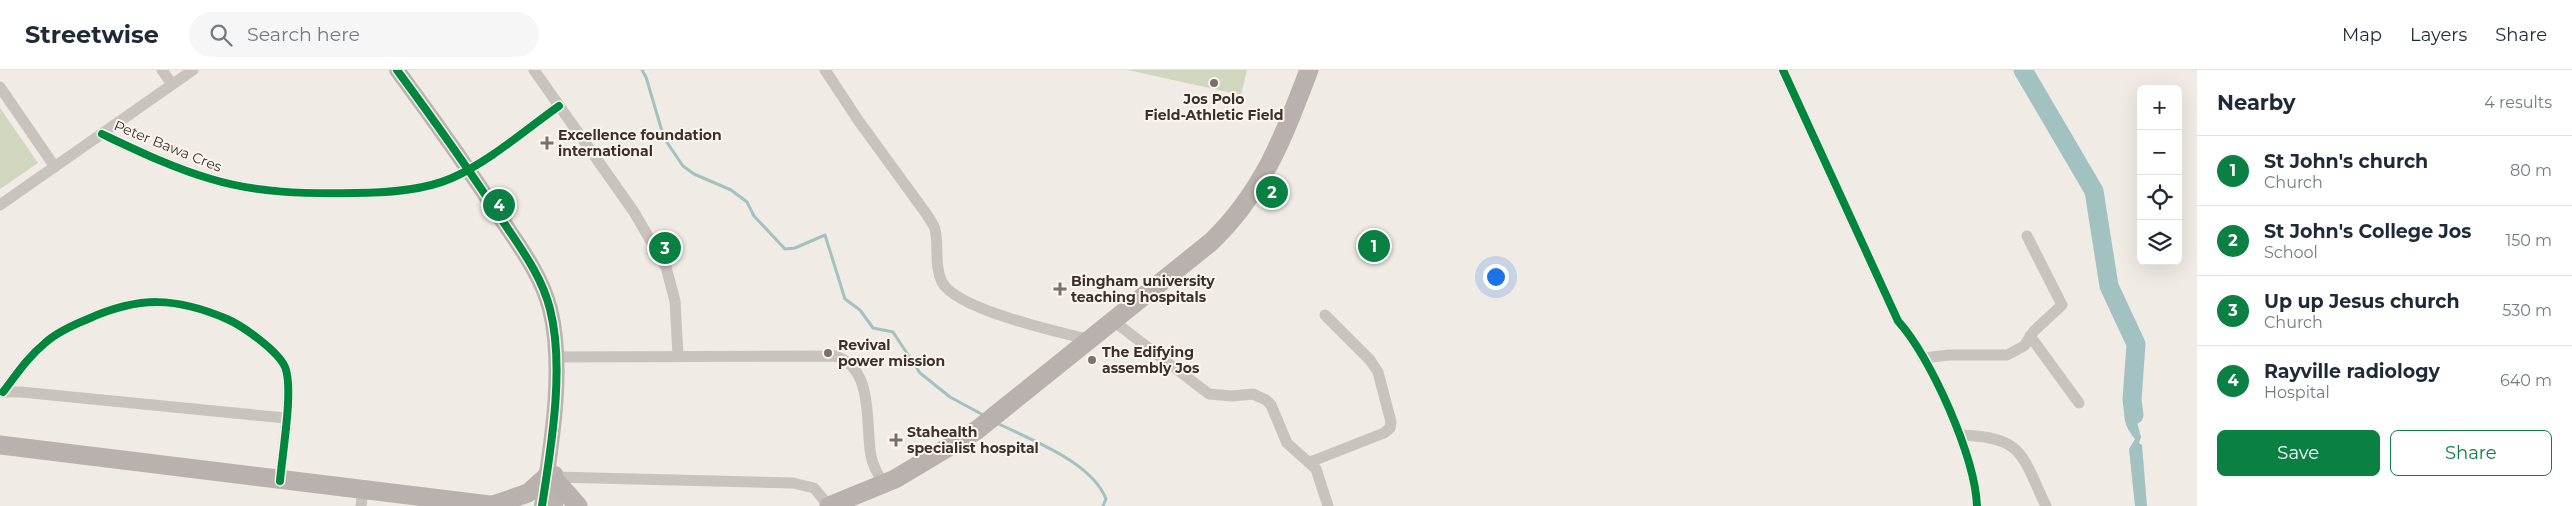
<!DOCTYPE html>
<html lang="en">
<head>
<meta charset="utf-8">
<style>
	:root { --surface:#fff; --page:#f6f6f7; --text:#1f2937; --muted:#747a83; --line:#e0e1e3; --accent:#0b8043 }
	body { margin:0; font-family:Montserrat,sans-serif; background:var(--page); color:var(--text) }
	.controls { position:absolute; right:15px; top:15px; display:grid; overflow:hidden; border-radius:8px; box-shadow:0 5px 20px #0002 }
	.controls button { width:45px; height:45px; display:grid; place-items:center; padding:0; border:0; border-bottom:1px solid var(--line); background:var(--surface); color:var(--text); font:25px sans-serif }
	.you { position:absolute; left:1495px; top:206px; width:18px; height:18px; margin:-12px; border:4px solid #fff; border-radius:50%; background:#1a73e8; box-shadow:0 0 0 8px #1a73e833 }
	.badge { display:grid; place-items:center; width:32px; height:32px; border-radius:50%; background:var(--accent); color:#fff; font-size:16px; font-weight:700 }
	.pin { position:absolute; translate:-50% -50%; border:2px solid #fff; box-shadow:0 1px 5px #0006 }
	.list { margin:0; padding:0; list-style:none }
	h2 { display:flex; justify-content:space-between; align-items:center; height:65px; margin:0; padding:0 20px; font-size:21px }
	h2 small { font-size:16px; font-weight:400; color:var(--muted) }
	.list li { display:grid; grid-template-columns:32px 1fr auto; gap:15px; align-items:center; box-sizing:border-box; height:70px; padding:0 20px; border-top:1px solid var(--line) }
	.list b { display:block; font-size:19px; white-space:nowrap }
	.list p { margin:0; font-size:16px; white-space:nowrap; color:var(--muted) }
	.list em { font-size:16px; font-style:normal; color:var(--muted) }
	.actions { display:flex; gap:10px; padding:15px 20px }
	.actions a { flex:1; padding:11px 0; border:1px solid var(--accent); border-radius:8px; text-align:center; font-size:18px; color:var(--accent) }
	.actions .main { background:var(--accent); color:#fff }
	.icon { flex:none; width:28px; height:28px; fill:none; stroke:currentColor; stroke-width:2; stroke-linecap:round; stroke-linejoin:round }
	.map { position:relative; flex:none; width:2197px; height:436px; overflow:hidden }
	header { display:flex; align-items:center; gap:30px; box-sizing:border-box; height:70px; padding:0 25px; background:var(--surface); border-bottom:1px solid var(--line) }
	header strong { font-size:24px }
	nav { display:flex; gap:28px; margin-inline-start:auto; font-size:18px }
	.search { width:350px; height:45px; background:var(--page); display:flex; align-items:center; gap:12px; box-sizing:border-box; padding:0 18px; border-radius:28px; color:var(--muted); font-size:19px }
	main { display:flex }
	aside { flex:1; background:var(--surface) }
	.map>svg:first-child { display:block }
	.green { fill:#d1d6bf }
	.water { fill:#a1c2c1 }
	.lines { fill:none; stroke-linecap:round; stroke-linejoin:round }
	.stream { stroke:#a1c2c1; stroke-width:3 }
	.river { stroke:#a1c2c1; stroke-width:19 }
	.street { stroke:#c9c3be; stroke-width:11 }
	.secondary { stroke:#bab3ae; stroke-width:16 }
	.primary { stroke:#b8b1ad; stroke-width:19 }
	.cycleway-casing { stroke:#fbf5ee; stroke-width:11 }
	.cycleway { stroke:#00873e; stroke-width:8 }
	.poi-dot { fill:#7a716c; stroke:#fbf5ee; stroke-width:2 }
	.labels { text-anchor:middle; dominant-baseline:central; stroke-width:4; stroke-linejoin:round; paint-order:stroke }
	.poi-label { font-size:14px; font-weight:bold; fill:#3b302b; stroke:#fbf5ee; text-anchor:start }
	.street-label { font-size:14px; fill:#3b302b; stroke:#fbf5ee }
</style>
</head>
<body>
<header>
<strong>Streetwise</strong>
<div class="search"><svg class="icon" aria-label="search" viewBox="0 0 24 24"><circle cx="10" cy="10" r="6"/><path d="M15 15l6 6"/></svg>Search here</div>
<nav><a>Map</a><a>Layers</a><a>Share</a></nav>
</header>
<main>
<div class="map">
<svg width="2197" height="436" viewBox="0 0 2197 436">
	<rect width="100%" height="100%" fill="#f0ebe5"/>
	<g class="green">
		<polygon points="1128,0 1247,0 1241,25"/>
		<polygon points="0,38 38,93 0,119"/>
	</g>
	<path class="water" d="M2129,320H2133L2138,331L2135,345L2141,367L2139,373L2142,375L2147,436H2135L2129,379L2135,369C2120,351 2124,341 2129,320Z"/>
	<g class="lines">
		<g class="stream">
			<polyline points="642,0 646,7 664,68 683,96 694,104 731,120 747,132 754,146 785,179 795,178 825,165 845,229 860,240 873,258 893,262 920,303 950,327 985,346"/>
			<path d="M997,353C1031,370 1092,392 1106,429L1103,436"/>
		</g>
		<polyline class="river" points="2023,0 2094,121 2109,216 2136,274 2132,330 2134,345"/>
		<g class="street">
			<polyline points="162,0 172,14"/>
			<polyline points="534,0 634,142 666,197 675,231 678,286"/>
			<path d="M825,0L858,50L925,142C928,147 933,153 935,159C939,176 934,196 942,212C956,239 1057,262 1087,269"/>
			<path d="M1783,0L1898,251C1931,287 1975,387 1977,436"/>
			<polyline points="0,17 55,97"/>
			<path d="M102,64C138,81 173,98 211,109C257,123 307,124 354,123C386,123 422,121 452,108C490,91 525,60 559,36"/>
			<polyline points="0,135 193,0"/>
			<polyline points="1112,250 1209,324 1232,326 1253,324 1266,330 1271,335 1287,373 1316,399 1328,436"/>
			<polyline points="2030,266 2079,333"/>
			<path d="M556,287L835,286C875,298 865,355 871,386C873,396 878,405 884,414"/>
			<polyline points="1923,288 1949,285 2007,285 2024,276 2034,261 2062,235 2027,166"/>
			<polyline points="0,322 21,322 285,348"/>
			<path d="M3,322C16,305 28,287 45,273C57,262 73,255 88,249C139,226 176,227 227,249C243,256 278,281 285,297C294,318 282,385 280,411"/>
			<path d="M1960,365C2024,367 2021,384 2046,436"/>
			<polyline points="1310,392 1384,363 1390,358 1391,352 1378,302 1370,290 1325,245"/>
			<polyline points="556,407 793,413 814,418 829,436"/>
			<polyline points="361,436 363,420"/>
		</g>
		<g class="secondary">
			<path d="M397,0C434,50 470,101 504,153C522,180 542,207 550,239C565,298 551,377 542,436"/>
			<polyline points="555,404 555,436"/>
		</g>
		<g class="primary">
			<polyline points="0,375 498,436"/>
			<polyline points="556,411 578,436"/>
			<polyline points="493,435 528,423 547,406"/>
			<path d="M829,436L895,409L977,360L1211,172C1263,122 1284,66 1309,0"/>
		</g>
		<defs>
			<g id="cycleway">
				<path d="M397,0C434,50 470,101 504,153C522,180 542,207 550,239C565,298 551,377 542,436"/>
				<path d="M1783,0L1898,251C1931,287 1975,387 1977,436"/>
				<path d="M102,64C138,81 173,98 211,109C257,123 307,124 354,123C386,123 422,121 452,108C490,91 525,60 559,36"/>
				<path d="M3,322C16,305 28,287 45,273C57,262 73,255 88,249C139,226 176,227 227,249C243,256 278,281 285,297C294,318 282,385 280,411"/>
			</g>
		</defs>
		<use href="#cycleway" class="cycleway-casing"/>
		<use href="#cycleway" class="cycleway"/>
	</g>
	<g class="poi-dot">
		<circle cx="1214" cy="13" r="5"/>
		<path d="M544.5 65.5h5v5h5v5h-5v5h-5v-5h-5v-5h5z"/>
		<path d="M1057.5 211.5h5v5h5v5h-5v5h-5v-5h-5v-5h5z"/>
		<circle cx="828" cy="283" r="5"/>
		<circle cx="1092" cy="290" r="5"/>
		<path d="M893.5 362.5h5v5h5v5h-5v5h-5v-5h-5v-5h5z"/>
	</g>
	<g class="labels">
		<g class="poi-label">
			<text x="1214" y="29" text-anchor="middle">Jos Polo<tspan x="1214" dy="16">Field-Athletic Field</tspan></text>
			<text x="558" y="65">Excellence foundation<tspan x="558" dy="16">international</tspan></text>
			<text x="1071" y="211">Bingham university<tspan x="1071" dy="16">teaching hospitals</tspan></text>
			<text x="838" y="275">Revival<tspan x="838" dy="16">power mission</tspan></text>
			<text x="1102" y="282">The Edifying<tspan x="1102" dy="16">assembly Jos</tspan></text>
			<text x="907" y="362">Stahealth<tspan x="907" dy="16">specialist hospital</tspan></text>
		</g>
		<g class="street-label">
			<text transform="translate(168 76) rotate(22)">Peter Bawa Cres</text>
		</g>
	</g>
</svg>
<div class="controls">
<button>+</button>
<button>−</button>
<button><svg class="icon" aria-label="locate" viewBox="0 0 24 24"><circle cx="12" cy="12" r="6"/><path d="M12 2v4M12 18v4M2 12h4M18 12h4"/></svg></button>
<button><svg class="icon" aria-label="layers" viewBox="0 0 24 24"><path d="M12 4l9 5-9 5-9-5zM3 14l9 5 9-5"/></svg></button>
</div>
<div class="you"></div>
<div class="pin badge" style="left:1374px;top:176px">1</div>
<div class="pin badge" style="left:1272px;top:122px">2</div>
<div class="pin badge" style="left:665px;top:178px">3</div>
<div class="pin badge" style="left:499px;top:135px">4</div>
</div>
<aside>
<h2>Nearby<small>4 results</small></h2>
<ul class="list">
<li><span class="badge">1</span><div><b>St John's church</b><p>Church</p></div><em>80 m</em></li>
<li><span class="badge">2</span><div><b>St John's College Jos</b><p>School</p></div><em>150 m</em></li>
<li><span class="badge">3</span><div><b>Up up Jesus church</b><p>Church</p></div><em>530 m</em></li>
<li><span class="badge">4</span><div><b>Rayville radiology</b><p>Hospital</p></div><em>640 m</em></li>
</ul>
<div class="actions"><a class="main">Save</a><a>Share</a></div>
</aside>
</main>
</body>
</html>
